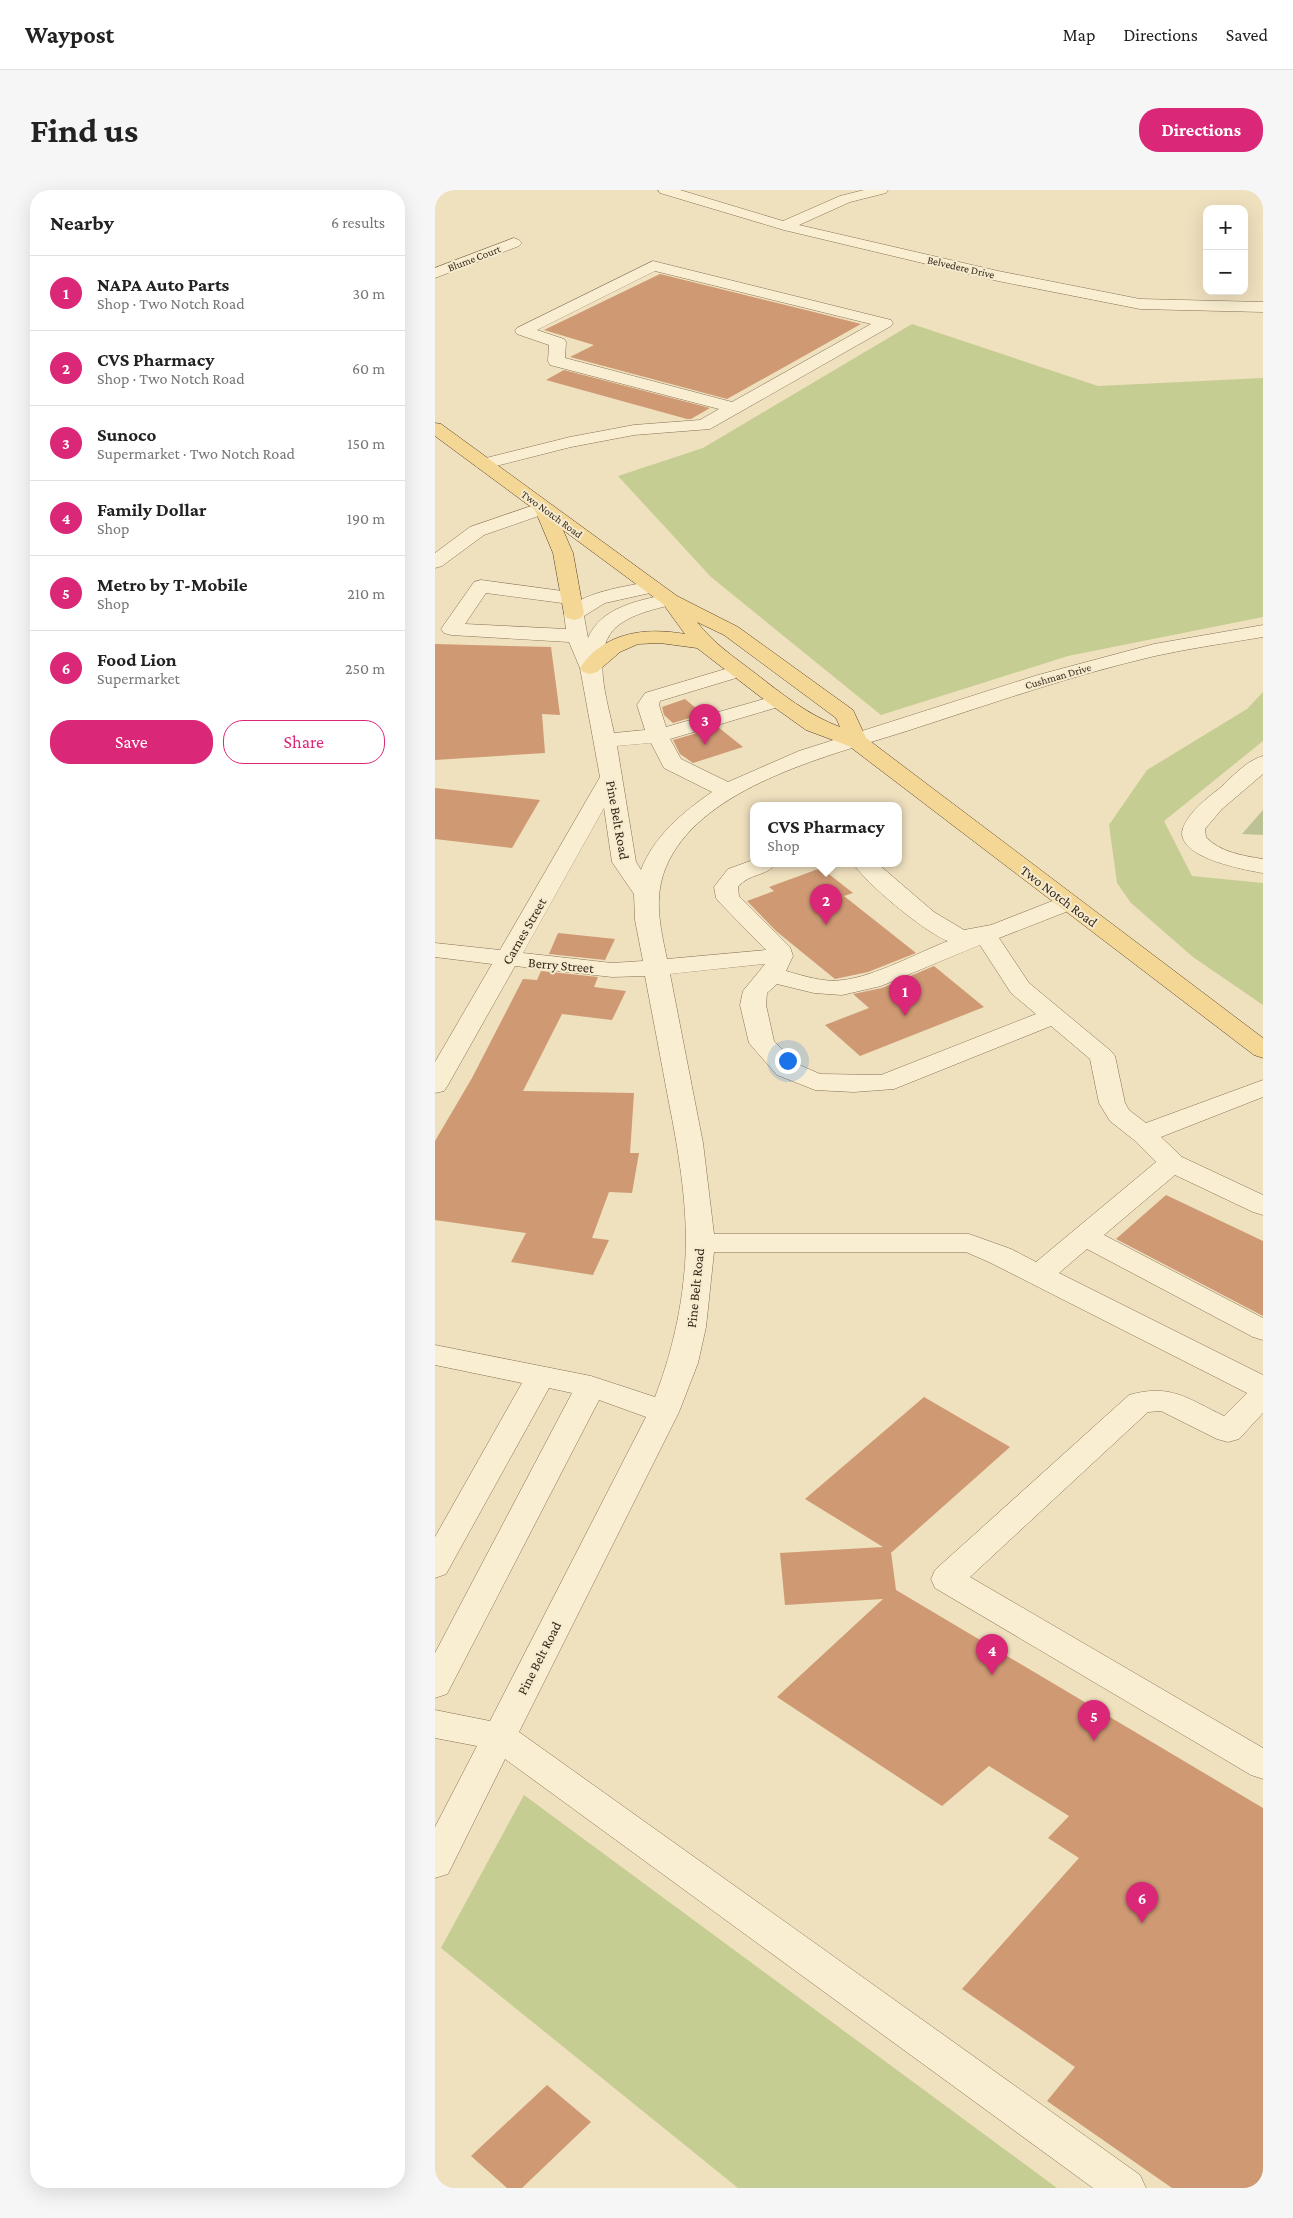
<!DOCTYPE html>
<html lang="en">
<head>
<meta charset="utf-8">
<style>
	:root { --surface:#fff; --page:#f6f6f6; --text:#222; --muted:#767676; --line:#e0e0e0; --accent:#db2777 }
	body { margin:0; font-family:"Crimson Pro",serif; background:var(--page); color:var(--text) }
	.controls { position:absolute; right:15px; top:15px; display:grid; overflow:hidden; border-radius:10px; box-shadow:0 5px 20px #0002 }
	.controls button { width:45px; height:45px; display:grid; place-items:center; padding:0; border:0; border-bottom:1px solid var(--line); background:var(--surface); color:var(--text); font:25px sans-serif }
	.you { position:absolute; left:352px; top:870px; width:18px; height:18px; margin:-12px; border:4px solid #fff; border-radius:50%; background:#1a73e8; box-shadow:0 0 0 8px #1a73e833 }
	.badge { display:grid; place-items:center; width:32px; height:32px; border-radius:50%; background:var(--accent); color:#fff; font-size:16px; font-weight:700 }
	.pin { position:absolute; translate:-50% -41px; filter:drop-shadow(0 1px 2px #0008) }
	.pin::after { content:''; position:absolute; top:26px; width:18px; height:15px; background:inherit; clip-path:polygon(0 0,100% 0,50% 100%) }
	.popup { position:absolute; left:315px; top:612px; width:152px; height:65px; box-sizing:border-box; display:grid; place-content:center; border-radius:10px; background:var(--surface); filter:drop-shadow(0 1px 4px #0005); font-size:16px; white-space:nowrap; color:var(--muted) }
	.popup b { font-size:19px; color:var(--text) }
	.popup::after { content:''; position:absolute; left:50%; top:100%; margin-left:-10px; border:10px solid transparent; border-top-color:var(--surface) }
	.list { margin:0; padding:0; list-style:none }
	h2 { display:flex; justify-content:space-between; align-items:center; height:65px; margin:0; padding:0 20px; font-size:21px }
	h2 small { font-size:16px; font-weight:400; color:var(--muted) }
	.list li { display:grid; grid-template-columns:32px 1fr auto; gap:15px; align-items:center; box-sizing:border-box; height:75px; padding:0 20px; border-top:1px solid var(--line) }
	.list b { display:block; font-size:19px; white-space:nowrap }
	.list p { margin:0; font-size:16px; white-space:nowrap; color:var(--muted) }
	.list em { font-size:16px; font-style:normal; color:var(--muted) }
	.actions { display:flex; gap:10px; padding:15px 20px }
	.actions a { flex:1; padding:11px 0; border:1px solid var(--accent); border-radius:20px; text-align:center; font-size:18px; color:var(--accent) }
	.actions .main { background:var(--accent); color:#fff }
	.map { position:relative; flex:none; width:828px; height:1998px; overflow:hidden; border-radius:20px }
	header { display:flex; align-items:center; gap:30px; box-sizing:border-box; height:70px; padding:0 25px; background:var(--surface); border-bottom:1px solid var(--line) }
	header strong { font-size:24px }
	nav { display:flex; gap:28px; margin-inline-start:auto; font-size:18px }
	.intro { display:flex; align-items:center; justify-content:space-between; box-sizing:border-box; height:120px; padding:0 30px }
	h1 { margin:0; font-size:35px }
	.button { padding:12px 22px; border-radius:20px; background:var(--accent); color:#fff; font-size:18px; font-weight:700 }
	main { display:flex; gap:30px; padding:0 30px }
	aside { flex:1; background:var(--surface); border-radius:20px; box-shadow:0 5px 20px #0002 }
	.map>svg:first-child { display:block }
	.green { fill:#c5cd92 }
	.cemetery { fill:#bbc192 }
	.building { fill:#ce9973 }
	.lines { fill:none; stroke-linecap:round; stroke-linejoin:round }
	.minor-casing { stroke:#877156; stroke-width:1 }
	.major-casing { stroke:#543f2b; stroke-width:1 }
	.minor { fill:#f9eed1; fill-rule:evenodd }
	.major { fill:#f4d794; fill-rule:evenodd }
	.labels { text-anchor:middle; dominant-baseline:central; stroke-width:4; stroke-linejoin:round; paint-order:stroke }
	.far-street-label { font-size:11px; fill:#36291b; stroke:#f6ebce }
	.street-label { font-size:14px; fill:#36291b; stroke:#f6ebce }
</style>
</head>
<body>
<header>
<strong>Waypost</strong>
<nav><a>Map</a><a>Directions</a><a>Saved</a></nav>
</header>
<div class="intro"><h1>Find us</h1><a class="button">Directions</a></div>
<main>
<aside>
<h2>Nearby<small>6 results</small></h2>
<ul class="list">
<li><span class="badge">1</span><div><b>NAPA Auto Parts</b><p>Shop · Two Notch Road</p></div><em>30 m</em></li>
<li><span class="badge">2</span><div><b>CVS Pharmacy</b><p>Shop · Two Notch Road</p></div><em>60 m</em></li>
<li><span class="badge">3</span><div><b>Sunoco</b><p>Supermarket · Two Notch Road</p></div><em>150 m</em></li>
<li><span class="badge">4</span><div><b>Family Dollar</b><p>Shop</p></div><em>190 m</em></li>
<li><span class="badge">5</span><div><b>Metro by T-Mobile</b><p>Shop</p></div><em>210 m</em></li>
<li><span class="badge">6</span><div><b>Food Lion</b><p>Supermarket</p></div><em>250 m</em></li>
</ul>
<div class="actions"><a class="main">Save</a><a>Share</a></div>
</aside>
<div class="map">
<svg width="828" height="1998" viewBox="0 0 828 1998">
	<rect width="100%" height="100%" fill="#efe0be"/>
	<g class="green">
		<polygon points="477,134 663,196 828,188 828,427 633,466 446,525 276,387 183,286 268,258"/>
		<polygon points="828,502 828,551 729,631 757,686 828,693 828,815 758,767 696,713 682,693 674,635 712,580 812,519"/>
		<polygon points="89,1605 622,1998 303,1998 6,1758"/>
	</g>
	<polygon class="cemetery" points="828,620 828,645 807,644"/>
	<g class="building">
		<polygon points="225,84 379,122 426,134 292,209 135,167 159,155 109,140"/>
		<polygon points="129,180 275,218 256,229 252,229 111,190"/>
		<polygon points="0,454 116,457 125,525 107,524 110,563 0,570"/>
		<polygon points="250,509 268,524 238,533 229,525 227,517"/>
		<polygon points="283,537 308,557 258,573 245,564 238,550"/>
		<polygon points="0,598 105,610 77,658 0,649"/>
		<polygon points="386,678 418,703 409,706 481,763 433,782 400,789 341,741 312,711 339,701 334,697"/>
		<polygon points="123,743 180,749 170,770 114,764"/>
		<polygon points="499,776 549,817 425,866 390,835 434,818 418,804 447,798"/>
		<polygon points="106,781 163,787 159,797 191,801 177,830 127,824 88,901 199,903 195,963 204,963 197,1003 174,1002 157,1048 174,1050 158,1085 76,1072 91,1043 0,1030 0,951 37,888 88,789 102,790"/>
		<polygon points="731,1005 828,1051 828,1126 681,1049"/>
		<polygon points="489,1207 575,1257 457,1362 456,1362 461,1400 828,1618 828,1998 737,1998 612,1911 640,1877 527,1799 644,1668 613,1648 634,1626 554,1576 507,1616 342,1507 448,1409 350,1415 345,1363 448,1357 370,1309"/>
		<polygon points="112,1895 156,1932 87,1998 72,1998 36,1966"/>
	</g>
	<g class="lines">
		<defs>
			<g id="minor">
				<polygon points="223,0 245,0 348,31 405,6 429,0 453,0 451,3 415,12 364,35 563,81 705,109 828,112 828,122 705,119 563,91 349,40 225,3"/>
				<polygon points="79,48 84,50 87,53 84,56 0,88 0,78"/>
				<path d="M218,71L456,130L458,133L456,136L275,239L199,245L136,257L49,279L43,278L40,274L43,270L135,247L199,235L265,230L284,219L115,175L113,171L114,155L82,144L80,141L82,138ZM220,81L436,134L297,212L130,168L131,152L129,149L102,140Z"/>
				<polygon points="108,312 115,314 117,318 115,322 49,345 7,376 0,378 0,363 35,337"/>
				<path d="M46,390L135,402L142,404L145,408L142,412L135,414L51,403L30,434L131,439L129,424C145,401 191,397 217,391L224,393L227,397L224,401L170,413L149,426L153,448C166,417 203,411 232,404L239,406L242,410L239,414C221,419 200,423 185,434C153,456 173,512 179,543L210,540L202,515L210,503L297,477L304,475L311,477L314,481L311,485L225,511L224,515L231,537L343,505L350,507L354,511L350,515L235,549L246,569L293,592L364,561L603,485L719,454L828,435V447C792,453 756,458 720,466C638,485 558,513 478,539C404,563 288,590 242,657C216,695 223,727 232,769L331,760L285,713L281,708L279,697L293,679L318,670V674H340C333,686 314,683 303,697L304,706L355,757L358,766L351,781C369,786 390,793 408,790C441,786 482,763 513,751C492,744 429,692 419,674H443L499,722L529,740L556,735L625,708L633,706L641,708L645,713L641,718L564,748L594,793L676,861L680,866L690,913L694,920L711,933L828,890V907L726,947L747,967L828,1005V1025L818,1022L740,985L669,1045L828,1128V1150L818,1147L652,1059L624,1083L828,1185V1223L804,1249L793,1252L782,1249L726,1221L713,1222L535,1387L828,1558V1589L816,1585L500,1398L496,1389L500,1380L694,1205C736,1193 753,1209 789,1226L812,1203L556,1073L531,1062H279L271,1137L263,1173L244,1222L84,1542L705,1985L711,1998H658L70,1569L13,1684L0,1688V1637L42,1556L0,1548V1520L55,1531L211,1227L164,1210L12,1504L0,1508V1463L137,1203L114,1198L11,1384L0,1388V1347L87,1193L0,1175V1155L156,1186L220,1207C239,1158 250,1105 251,1052C251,1006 243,958 234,913C226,870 218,828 210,786L177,787L80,776L13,895L9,901L0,903V872L57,774L0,767V753L65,760L165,587L145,478L134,452L16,445L9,443L6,439L39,392ZM216,553L229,578L277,602C248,622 219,646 206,680L201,672L182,556ZM169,618L177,672L199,704L200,730L208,771L177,773L88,763ZM545,755L576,803L601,824L446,885L385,884L360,873L339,851L331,815L332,803L342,794L379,803L407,805L446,796ZM330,774L308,801L305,815L314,853L342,885L380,900L419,902L459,899L616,836L655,869L664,913L675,931L699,950L721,972L601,1072L576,1059L534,1044H279L268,953L235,784Z"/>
				<path d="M828,566V584L787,619L770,639L771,647C784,662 809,666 828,669V683C810,680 738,667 748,638C754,622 772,608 785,598C797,587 812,570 828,566Z"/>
			</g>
			<path id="major" d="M0,233L6,234L242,406L303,437L418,520L431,548L828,848V868L819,865L414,556L371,540L336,515L262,458L225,453L203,454L185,462L162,482L155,484L148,482L145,478C169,442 210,437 250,444L228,414L128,340L138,363L149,424L146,428L139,430L132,428L129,424L118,363L100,320L0,246ZM262,432L289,445L401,528L405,537C373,525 347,504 320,483C299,467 278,453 262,432Z"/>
		</defs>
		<use href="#minor" class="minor-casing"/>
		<use href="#major" class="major-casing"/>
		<use href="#minor" class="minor"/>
		<use href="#major" class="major"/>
	</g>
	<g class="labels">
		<g class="far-street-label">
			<text transform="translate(39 68) rotate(-21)">Blume Court</text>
			<text transform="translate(526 77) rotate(13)">Belvedere Drive</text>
			<text transform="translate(117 324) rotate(36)">Two Notch Road</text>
			<text transform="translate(623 486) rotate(-16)">Cushman Drive</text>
		</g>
		<g class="street-label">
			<text transform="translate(183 630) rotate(80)">Pine Belt Road</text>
			<text transform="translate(624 706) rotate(37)">Two Notch Road</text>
			<text transform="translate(89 741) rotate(-60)">Carnes Street</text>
			<text transform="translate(126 775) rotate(5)">Berry Street</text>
			<text transform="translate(260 1098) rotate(-84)">Pine Belt Road</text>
			<text transform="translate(104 1468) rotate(-63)">Pine Belt Road</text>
		</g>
	</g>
</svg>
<div class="controls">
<button>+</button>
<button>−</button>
</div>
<div class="you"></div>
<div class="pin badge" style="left:470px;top:826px">1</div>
<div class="pin badge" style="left:391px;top:735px">2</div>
<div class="popup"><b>CVS Pharmacy</b>Shop</div>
<div class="pin badge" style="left:270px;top:555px">3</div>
<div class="pin badge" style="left:557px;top:1485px">4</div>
<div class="pin badge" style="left:659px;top:1551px">5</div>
<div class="pin badge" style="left:707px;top:1733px">6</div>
</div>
</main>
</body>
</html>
